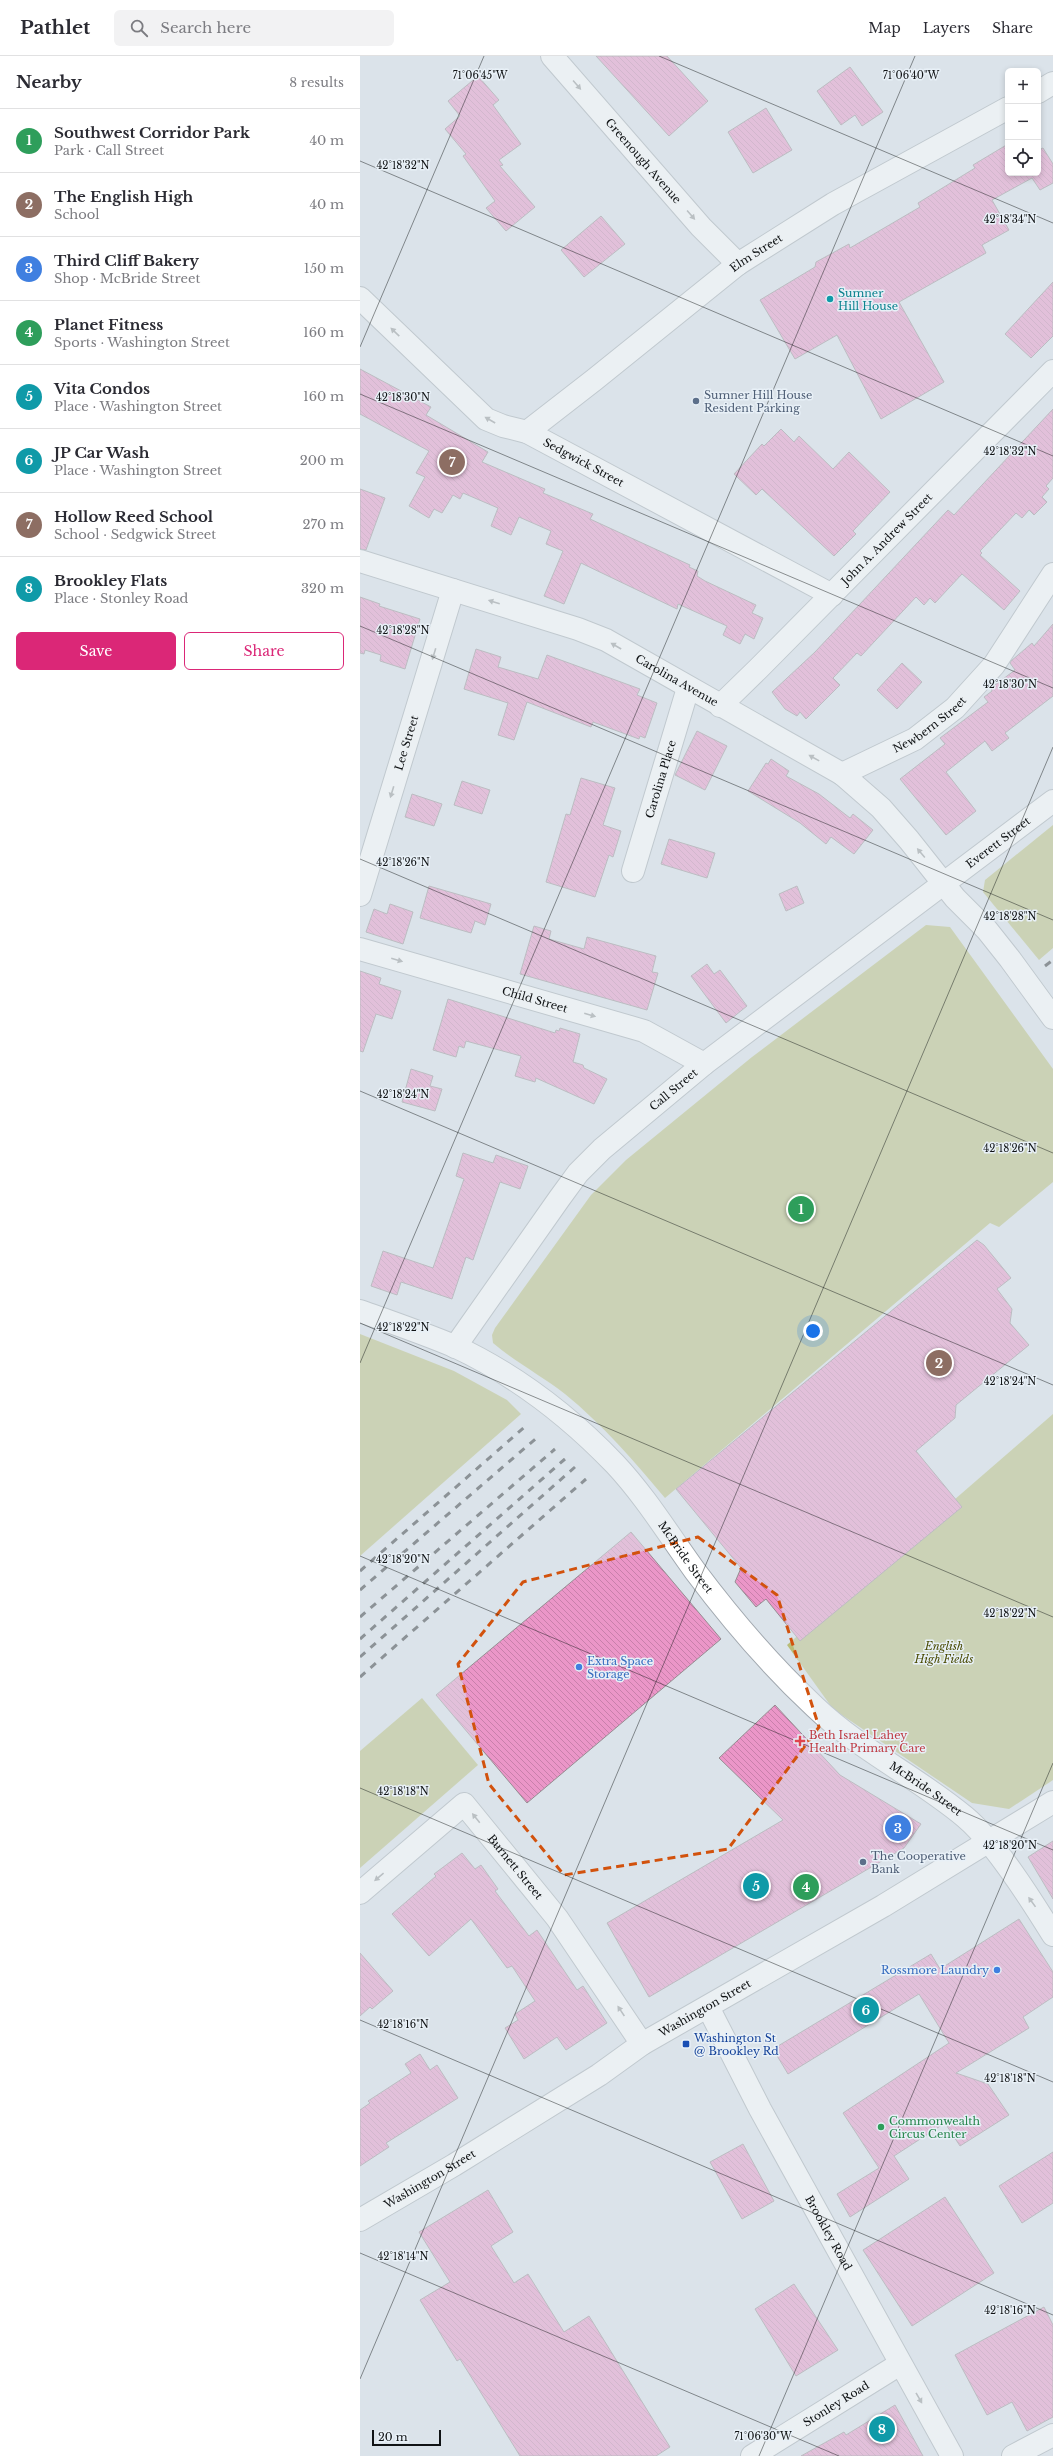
<!DOCTYPE html>
<html lang="en">
<head>
<meta charset="utf-8">
<style>
	:root { --surface:#fff; --page:#f2f2f3; --text:#2b2b33; --muted:#7c7c81; --line:#e1e1e2; --accent:#db2777 }
	body { margin:0; font-family:"Libre Baskerville",serif; background:var(--page); color:var(--text) }
	.controls { position:absolute; right:12px; top:12px; display:grid; overflow:hidden; border-radius:6px; box-shadow:0 2px 6px #0003 }
	.controls button { width:36px; height:36px; display:grid; place-items:center; padding:0; border:0; border-bottom:1px solid var(--line); background:var(--surface); color:var(--text); font:20px sans-serif }
	.scale { position:absolute; left:12px; bottom:10px; width:69px; box-sizing:border-box; padding-left:4px; border:2px solid #101315; border-top:0; font-size:11px; line-height:14px; white-space:nowrap; color:#101315; -webkit-text-stroke:3px #e8f0f7; paint-order:stroke }
	.you { position:absolute; left:453px; top:1275px; width:14px; height:14px; margin:-10px; border:3px solid #fff; border-radius:50%; background:#1a73e8; box-shadow:0 0 0 6px #1a73e833 }
	.badge { display:grid; place-items:center; width:26px; height:26px; border-radius:50%; background:var(--accent); color:#fff; font-size:13px; font-weight:700 }
	.pin { position:absolute; translate:-50% -50%; border:2px solid #fff; box-shadow:0 1px 4px #0006 }
	.list { margin:0; padding:0; list-style:none }
	h2 { display:flex; justify-content:space-between; align-items:center; height:52px; margin:0; padding:0 16px; font-size:17px }
	h2 small { font-size:13px; font-weight:400; color:var(--muted) }
	.list li { display:grid; grid-template-columns:26px 1fr auto; gap:12px; align-items:center; box-sizing:border-box; height:64px; padding:0 16px; border-top:1px solid var(--line) }
	.list b { display:block; font-size:15px; white-space:nowrap }
	.list p { margin:0; font-size:13px; white-space:nowrap; color:var(--muted) }
	.list em { font-size:13px; font-style:normal; color:var(--muted) }
	.actions { display:flex; gap:8px; padding:12px 16px }
	.actions a { flex:1; padding:9px 0; border:1px solid var(--accent); border-radius:6px; text-align:center; font-size:14px; color:var(--accent) }
	.actions .main { background:var(--accent); color:#fff }
	.icon { flex:none; width:22px; height:22px; fill:none; stroke:currentColor; stroke-width:2; stroke-linecap:round; stroke-linejoin:round }
	.map { position:relative; flex:none; width:693px; height:2400px; overflow:hidden }
	header { display:flex; align-items:center; gap:24px; box-sizing:border-box; height:56px; padding:0 20px; background:var(--surface); border-bottom:1px solid var(--line) }
	header strong { font-size:19px }
	nav { display:flex; gap:22px; margin-inline-start:auto; font-size:14px }
	.search { width:280px; height:36px; background:var(--page); display:flex; align-items:center; gap:10px; box-sizing:border-box; padding:0 14px; border-radius:6px; color:var(--muted); font-size:15px }
	main { display:flex }
	aside { flex:1; background:var(--surface) }
	.map>svg:first-child { display:block }
	.park { fill:#b9bd78 }
	.building { fill:url(#building-back-hatch); stroke:#968d92 }
	.lines { fill:none; stroke-linecap:round; stroke-linejoin:round }
	.minor-casing { stroke:#a1a8af; stroke-width:24 }
	.major-casing { stroke:#a1a8af; stroke-width:24 }
	.minor { stroke:#fff; stroke-width:22 }
	.major { stroke:#fff; stroke-width:22 }
	.rail { stroke:#2d3033; stroke-width:3; stroke-dasharray:7 7; stroke-linecap:butt }
	.oneway { fill:#939596 }
	.marked { fill:none; stroke:#d2520d; stroke-width:3; stroke-dasharray:8 5; stroke-linejoin:round }
	.ticks { fill:none; stroke:#101315; stroke-width:1; stroke-opacity:0.45 }
	.culture-dot { fill:#0f9aa8; stroke:#e8f0f7; stroke-width:1.5 }
	.service-dot { fill:#5c6f8a; stroke:#e8f0f7; stroke-width:1.5 }
	.shop-dot { fill:#3f7fe0; stroke:#e8f0f7; stroke-width:1.5 }
	.health-dot { fill:#e0444e; stroke:#e8f0f7; stroke-width:1.5 }
	.transit-dot { fill:#1a4fb4; stroke:#e8f0f7; stroke-width:1.5 }
	.leisure-dot { fill:#2e9e5b; stroke:#e8f0f7; stroke-width:1.5 }
	.labels { text-anchor:middle; dominant-baseline:central; stroke-width:3; stroke-linejoin:round; paint-order:stroke }
	.street-label { font-size:11px; fill:#101315; stroke:#e8f0f7 }
	.culture-label { font-size:11px; fill:#0d838f; stroke:#e8f0f7; text-anchor:start }
	.service-label { font-size:11px; fill:#4e5e75; stroke:#e8f0f7; text-anchor:start }
	.park-label { font-size:11px; font-style:italic; fill:#494a00; stroke:#e8f0f7 }
	.shop-label { font-size:11px; fill:#366cbe; stroke:#e8f0f7; text-anchor:start }
	.health-label { font-size:11px; fill:#be3a42; stroke:#e8f0f7; text-anchor:start }
	.transit-label { font-size:11px; fill:#164399; stroke:#e8f0f7; text-anchor:start }
	.leisure-label { font-size:11px; fill:#27864d; stroke:#e8f0f7; text-anchor:start }
	.ticks-label { font-size:10px; text-anchor:middle; fill:#101315; stroke:#e8f0f7; stroke-width:3; stroke-linejoin:round; paint-order:stroke }
</style>
</head>
<body>
<header>
<strong>Pathlet</strong>
<div class="search"><svg class="icon" aria-label="search" viewBox="0 0 24 24"><circle cx="10" cy="10" r="6"/><path d="M15 15l6 6"/></svg>Search here</div>
<nav><a>Map</a><a>Layers</a><a>Share</a></nav>
</header>
<main>
<aside>
<h2>Nearby<small>8 results</small></h2>
<ul class="list">
<li><span class="badge" style="background:#2e9e5b">1</span><div><b>Southwest Corridor Park</b><p>Park · Call Street</p></div><em>40 m</em></li>
<li><span class="badge" style="background:#8d6e63">2</span><div><b>The English High</b><p>School</p></div><em>40 m</em></li>
<li><span class="badge" style="background:#3f7fe0">3</span><div><b>Third Cliff Bakery</b><p>Shop · McBride Street</p></div><em>150 m</em></li>
<li><span class="badge" style="background:#2e9e5b">4</span><div><b>Planet Fitness</b><p>Sports · Washington Street</p></div><em>160 m</em></li>
<li><span class="badge" style="background:#0f9aa8">5</span><div><b>Vita Condos</b><p>Place · Washington Street</p></div><em>160 m</em></li>
<li><span class="badge" style="background:#0f9aa8">6</span><div><b>JP Car Wash</b><p>Place · Washington Street</p></div><em>200 m</em></li>
<li><span class="badge" style="background:#8d6e63">7</span><div><b>Hollow Reed School</b><p>School · Sedgwick Street</p></div><em>270 m</em></li>
<li><span class="badge" style="background:#0f9aa8">8</span><div><b>Brookley Flats</b><p>Place · Stonley Road</p></div><em>320 m</em></li>
</ul>
<div class="actions"><a class="main">Save</a><a>Share</a></div>
</aside>
<div class="map">
<svg width="693" height="2400" viewBox="0 0 693 2400">
	<defs>
		<pattern id="building-back-hatch" width="6" height="6" patternUnits="userSpaceOnUse"><rect width="6" height="6" fill="#eb96c8"/><path d="M-1 5l2 2M0 0l6 6M5-1l2 2" fill="none" stroke="#c880ab"/></pattern>
	</defs>
	<rect width="100%" height="100%" fill="#dbe3ea"/>
	<g class="park">
		<polygon points="693,769 693,892 679,904 623,836 625,824"/>
		<path d="M566,869L590,871L693,1013V1126L639,1171L630,1167L305,1442C274,1405 243,1369 205,1338C182,1320 155,1306 133,1287L132,1279L135,1272L231,1139L266,1104L392,1001Z"/>
		<polygon points="0,1278 94,1315 147,1344 161,1358 0,1500"/>
		<polygon points="693,1358 693,1724 649,1753 612,1747 473,1653 427,1589"/>
		<polygon points="62,1642 118,1709 0,1812 0,1695"/>
	</g>
	<g class="building">
		<polygon points="236,0 307,0 348,45 309,80"/>
		<polygon points="490,11 523,56 502,70 495,59 481,69 457,35"/>
		<polygon points="118,20 139,44 133,49 161,88 139,104 143,109 140,110 175,151 146,175 126,152 135,145 103,100 106,98 85,73 100,60 88,45"/>
		<polygon points="406,52 432,94 393,117 368,76"/>
		<polygon points="648,88 648,117 678,117 678,94 683,92 693,108 693,127 680,134 672,122 632,144 649,174 622,189 626,197 539,246 584,326 521,363 477,279 435,303 400,244 455,211 456,206 489,188 490,192 560,151 558,147 615,112 613,109"/>
		<polygon points="241,160 265,188 224,221 201,194"/>
		<polygon points="693,226 693,280 671,302 645,278"/>
		<polygon points="0,313 71,351 66,359 128,396 122,406 185,433 183,437 233,458 230,463 330,509 329,511 338,515 337,520 345,525 396,549 392,557 403,562 394,583 385,578 380,588 363,579 367,570 318,548 317,553 221,507 204,548 184,540 203,495 186,488 191,475 159,461 151,479 131,470 138,452 103,437 100,443 93,439 82,457 74,453 69,462 49,450 65,421 56,417 69,395 0,358"/>
		<polygon points="693,353 693,422 686,430 689,433 682,441 687,446 674,459 669,454 662,462 656,457 620,495 622,497 620,499 660,535 644,554 602,518 575,547 570,542 564,549 556,541 501,600 497,597 473,622 480,629 446,663 440,656 437,660 425,653 412,636 455,596 588,454 594,459"/>
		<polygon points="421,373 434,386 439,380 473,413 489,396 530,436 493,475 496,478 474,500 402,433 396,439 374,418 402,388 404,390"/>
		<polygon points="0,433 25,442 6,494 0,493"/>
		<polygon points="0,541 20,548 19,550 60,563 45,613 20,605 21,599 5,594 4,598 0,597"/>
		<polygon points="693,568 693,640 645,677 649,682 632,695 625,685 586,716 616,755 586,779 540,723 585,688 580,682 628,646 624,641 632,635 631,632 655,614 650,607 651,605 672,587 674,590"/>
		<polygon points="116,593 141,601 138,611 178,623 187,599 280,633 277,639 297,647 285,682 280,680 279,683 233,666 231,671 167,646 154,684 138,679 148,647 104,633"/>
		<polygon points="542,607 562,626 537,653 517,634"/>
		<polygon points="337,675 367,690 345,734 315,719"/>
		<polygon points="411,703 429,715 426,720 459,738 490,762 493,758 513,774 494,798 471,781 466,788 440,767 388,735 406,707 408,708"/>
		<polygon points="221,722 255,732 243,769 261,775 253,801 249,799 235,841 186,826 206,758 210,759"/>
		<polygon points="102,725 130,734 122,758 94,749"/>
		<polygon points="52,738 82,748 74,770 45,761"/>
		<polygon points="309,783 355,797 347,822 301,808"/>
		<polygon points="69,830 131,848 125,869 115,865 111,877 60,862"/>
		<polygon points="437,830 444,847 426,855 419,838"/>
		<polygon points="30,848 53,856 43,888 6,876 14,853 27,858"/>
		<polygon points="174,870 191,875 189,883 224,893 227,881 296,900 292,916 298,917 287,954 160,918"/>
		<polygon points="347,908 354,918 360,914 387,950 366,967 331,920"/>
		<polygon points="0,915 21,922 19,928 41,935 32,963 16,958 3,996 0,995"/>
		<polygon points="88,943 195,977 196,974 199,975 200,972 220,978 213,1006 223,1009 224,1012 247,1023 234,1048 176,1022 175,1026 155,1020 161,1000 106,985 104,992 99,990 96,1001 73,994"/>
		<polygon points="51,1013 73,1020 70,1030 82,1033 75,1055 42,1046"/>
		<polygon points="103,1097 133,1107 136,1099 168,1110 160,1133 140,1126 113,1204 106,1201 92,1243 41,1226 37,1239 11,1230 23,1195 73,1212 104,1123 96,1120"/>
		<polygon points="617,1184 624,1189 651,1222 637,1233 652,1253 650,1267 669,1289 596,1349 595,1362 556,1395 602,1451 440,1585 406,1543 396,1551 375,1526 381,1512 316,1433"/>
		<polygon points="271,1476 361,1583 167,1747 76,1639"/>
		<polygon points="415,1649 480,1719 561,1768 544,1792 289,1941 247,1867 423,1764 359,1702"/>
		<polygon points="693,1785 693,1843 668,1801"/>
		<polygon points="102,1797 115,1813 121,1809 138,1833 135,1835 169,1880 177,1874 217,1934 223,1930 247,1967 206,1994 197,1981 164,2003 145,1972 158,1964 155,1958 175,1945 152,1910 147,1912 111,1863 69,1900 32,1858 76,1820 74,1818"/>
		<polygon points="659,1863 693,1916 693,1941 663,1961 669,1972 596,2017 628,2028 649,2059 600,2090 585,2067 534,2100 549,2123 490,2161 477,2138 519,2112 483,2057 589,1987 559,1938 428,2018 413,1993 571,1898 580,1913"/>
		<polygon points="0,1897 33,1935 12,1953 10,1951 0,1960"/>
		<polygon points="60,1998 70,2014 77,2009 98,2042 26,2087 29,2091 0,2110 0,2054 10,2047 8,2045 51,2017 45,2008"/>
		<polygon points="383,2088 414,2145 382,2163 350,2106"/>
		<polygon points="693,2096 693,2147 662,2167 639,2130"/>
		<polygon points="128,2134 153,2176 131,2190 154,2227 168,2218 204,2276 229,2260 310,2391 296,2400 160,2400 100,2303 97,2305 60,2244 90,2226 59,2176"/>
		<polygon points="585,2141 634,2217 552,2270 503,2194"/>
		<polygon points="434,2228 478,2294 436,2320 395,2253"/>
		<polygon points="684,2251 693,2269 693,2361 667,2375 652,2346 627,2359 595,2299"/>
		<polygon points="535,2349 563,2400 441,2400 484,2376 486,2379"/>
	</g>
	<g class="lines">
		<defs>
			<g id="minor">
				<path id="s1" d="M192,0L341,171L378,208"/>
				<polyline points="678,36 693,27"/>
				<path id="s2" d="M0,242L126,363L143,370L167,376L472,539"/>
				<path id="s3" d="M167,376L234,324L378,208L473,148L648,52"/>
				<path id="s4" d="M0,505L218,573L246,584L482,718L521,752L549,784L595,842L627,874L650,903L693,962"/>
				<path id="s5" d="M360,650L398,613L693,315"/>
				<path id="s6" d="M482,718L555,683L595,652L634,609L693,518"/>
				<path id="s7" d="M273,815L328,632"/>
				<path id="s8" d="M0,839L93,534"/>
				<path id="s9" d="M0,893L284,975L344,1008"/>
				<path id="s10" d="M0,1255C31,1266 63,1277 94,1290C154,1318 209,1360 255,1408C285,1440 309,1479 335,1515C371,1563 411,1610 455,1651C500,1694 557,1721 605,1761C635,1786 672,1845 693,1879"/>
				<path id="s11" d="M95,1291L199,1143L218,1117L242,1093L344,1008L693,745"/>
				<path id="s12" d="M0,1837L104,1748L197,1862L282,1988"/>
				<path id="s13" d="M348,1951L400,2053L592,2400"/>
				<path id="s14" d="M392,2400L540,2308"/>
				<polyline points="653,2400 693,2379"/>
			</g>
			<g id="major">
				<path id="s15" d="M0,2164L94,2109L239,2019L282,1988L523,1850L693,1746"/>
			</g>
		</defs>
		<use href="#minor" class="minor-casing"/>
		<use href="#major" class="major-casing"/>
		<use href="#minor" class="minor"/>
		<use href="#major" class="major"/>
		<g class="rail">
			<polyline points="685,910 693,904"/>
			<polyline points="0,1515 168,1368"/>
			<polyline points="0,1534 180,1379"/>
			<polyline points="0,1561 195,1393"/>
			<polyline points="0,1583 205,1403"/>
			<polyline points="0,1601 215,1411"/>
			<polyline points="0,1621 226,1423"/>
		</g>
	</g>
	<defs><path id="oneway-solid" d="M-6-.8H1V-3.2L6.5 0L1 3.2V.8H-6Z"/></defs>
	<g class="oneway">
		<use href="#oneway-solid" transform="translate(217 29) rotate(49)"/>
		<use href="#oneway-solid" transform="translate(331 159) rotate(49)"/>
		<use href="#oneway-solid" transform="translate(35 276) rotate(-136)"/>
		<use href="#oneway-solid" transform="translate(130 364) rotate(-150)"/>
		<use href="#oneway-solid" transform="translate(134 546) rotate(-163)"/>
		<use href="#oneway-solid" transform="translate(256 590) rotate(-150)"/>
		<use href="#oneway-solid" transform="translate(74 598) rotate(107)"/>
		<use href="#oneway-solid" transform="translate(454 702) rotate(-151)"/>
		<use href="#oneway-solid" transform="translate(32 736) rotate(107)"/>
		<use href="#oneway-solid" transform="translate(561 797) rotate(-130)"/>
		<use href="#oneway-solid" transform="translate(37 904) rotate(16)"/>
		<use href="#oneway-solid" transform="translate(230 959) rotate(16)"/>
		<use href="#oneway-solid" transform="translate(116 1762) rotate(-129)"/>
		<use href="#oneway-solid" transform="translate(19 1821) rotate(140)"/>
		<use href="#oneway-solid" transform="translate(672 1846) rotate(-126)"/>
		<use href="#oneway-solid" transform="translate(261 1955) rotate(-124)"/>
		<use href="#oneway-solid" transform="translate(559 2342) rotate(60)"/>
	</g>
	<path d="M0 0H693V2400H0ZM338,1481L417,1539L459,1671L368,1793L204,1819L129,1728L98,1608L163,1526Z" fill="#dbe3ea" fill-opacity=".55" fill-rule="evenodd"/>
	<path class="marked" d="M338,1481L417,1539L459,1671L368,1793L204,1819L129,1728L98,1608L163,1526Z"/>
	<path class="ticks" d="M299,0L693,167M0,105L693,400M0,291L124,0M0,338L693,632M0,570L693,864M0,803L693,1097M0,1035L693,1329M0,1267L693,1561M0,1307L555,0M0,1500L693,1794M0,1732L693,2026M0,1964L693,2259M0,2197L479,2400M0,2323L693,691M399,2400L693,1707"/>
	<circle class="culture-dot" cx="470" cy="243" r="4"/>
	<g class="service-dot">
		<circle cx="336" cy="345" r="4"/>
		<circle cx="503" cy="1806" r="4"/>
	</g>
	<g class="shop-dot">
		<circle cx="219" cy="1611" r="4"/>
		<circle cx="637" cy="1914" r="4"/>
	</g>
	<path class="health-dot" d="M438 1679h4v4h4v4h-4v4h-4v-4h-4v-4h4z"/>
	<rect class="transit-dot" x="322" y="1984" width="8" height="8" rx="2"/>
	<circle class="leisure-dot" cx="521" cy="2071" r="4"/>
	<g class="labels">
		<g class="street-label">
			<text stroke="none"><textPath href="#s1" startOffset="139">Greenough Avenue</textPath></text>
			<text stroke="none"><textPath href="#s3" startOffset="291">Elm Street</textPath></text>
			<text stroke="none"><textPath href="#s2" startOffset="282">Sedgwick Street</textPath></text>
			<text stroke="none"><textPath href="#s5" startOffset="236">John A. Andrew Street</textPath></text>
			<text stroke="none"><textPath href="#s4" startOffset="340">Carolina Avenue</textPath></text>
			<text stroke="none"><textPath href="#s6" startOffset="101">Newbern Street</textPath></text>
			<text stroke="none"><textPath href="#s8" startOffset="159">Lee Street</textPath></text>
			<text stroke="none"><textPath href="#s7" startOffset="96">Carolina Place</textPath></text>
			<text stroke="none"><textPath href="#s11" startOffset="748">Everett Street</textPath></text>
			<text stroke="none"><textPath href="#s9" startOffset="182">Child Street</textPath></text>
			<text stroke="none"><textPath href="#s11" startOffset="340">Call Street</textPath></text>
			<text stroke="none"><textPath href="#s10" startOffset="418">McBride Street</textPath></text>
			<text stroke="none"><textPath href="#s10" startOffset="754">McBride Street</textPath></text>
			<text stroke="none"><textPath href="#s12" startOffset="218">Burnett Street</textPath></text>
			<text stroke="none"><textPath href="#s15" startOffset="405">Washington Street</textPath></text>
			<text stroke="none"><textPath href="#s15" startOffset="81">Washington Street</textPath></text>
			<text stroke="none"><textPath href="#s13" startOffset="256">Brookley Road</textPath></text>
			<text stroke="none"><textPath href="#s14" startOffset="99">Stonley Road</textPath></text>
		</g>
		<g class="culture-label">
			<text x="478" y="237">Sumner<tspan x="478" dy="13">Hill House</tspan></text>
		</g>
		<g class="service-label">
			<text x="344" y="339">Sumner Hill House<tspan x="344" dy="13">Resident Parking</tspan></text>
			<text x="511" y="1800">The Cooperative<tspan x="511" dy="13">Bank</tspan></text>
		</g>
		<g class="park-label">
			<text x="584" y="1590">English<tspan x="584" dy="13">High Fields</tspan></text>
		</g>
		<g class="shop-label">
			<text x="227" y="1605">Extra Space<tspan x="227" dy="13">Storage</tspan></text>
			<text x="629" y="1914" text-anchor="end">Rossmore Laundry</text>
		</g>
		<g class="health-label">
			<text x="449" y="1679">Beth Israel Lahey<tspan x="449" dy="13">Health Primary Care</tspan></text>
		</g>
		<g class="transit-label">
			<text x="334" y="1982">Washington St<tspan x="334" dy="13">@ Brookley Rd</tspan></text>
		</g>
		<g class="leisure-label">
			<text x="529" y="2065">Commonwealth<tspan x="529" dy="13">Circus Center</tspan></text>
		</g>
	</g>
	<g class="ticks-label">
		<text x="120" y="23">71°06'45"W</text>
		<text x="551" y="23">71°06'40"W</text>
		<text x="43" y="113">42°18'32"N</text>
		<text x="650" y="167">42°18'34"N</text>
		<text x="43" y="345">42°18'30"N</text>
		<text x="650" y="399">42°18'32"N</text>
		<text x="43" y="578">42°18'28"N</text>
		<text x="650" y="632">42°18'30"N</text>
		<text x="43" y="810">42°18'26"N</text>
		<text x="650" y="864">42°18'28"N</text>
		<text x="43" y="1042">42°18'24"N</text>
		<text x="650" y="1096">42°18'26"N</text>
		<text x="43" y="1275">42°18'22"N</text>
		<text x="650" y="1329">42°18'24"N</text>
		<text x="43" y="1507">42°18'20"N</text>
		<text x="650" y="1561">42°18'22"N</text>
		<text x="43" y="1739">42°18'18"N</text>
		<text x="650" y="1793">42°18'20"N</text>
		<text x="43" y="1972">42°18'16"N</text>
		<text x="650" y="2026">42°18'18"N</text>
		<text x="43" y="2204">42°18'14"N</text>
		<text x="650" y="2258">42°18'16"N</text>
		<text x="403" y="2384">71°06'30"W</text>
	</g>
</svg>
<div class="controls">
<button>+</button>
<button>−</button>
<button><svg class="icon" aria-label="locate" viewBox="0 0 24 24"><circle cx="12" cy="12" r="6"/><path d="M12 2v4M12 18v4M2 12h4M18 12h4"/></svg></button>
</div>
<div class="scale">20 m</div>
<div class="you"></div>
<div class="pin badge" style="left:441px;top:1153px;background:#2e9e5b">1</div>
<div class="pin badge" style="left:579px;top:1307px;background:#8d6e63">2</div>
<div class="pin badge" style="left:538px;top:1772px;background:#3f7fe0">3</div>
<div class="pin badge" style="left:446px;top:1831px;background:#2e9e5b">4</div>
<div class="pin badge" style="left:396px;top:1830px;background:#0f9aa8">5</div>
<div class="pin badge" style="left:506px;top:1954px;background:#0f9aa8">6</div>
<div class="pin badge" style="left:92px;top:406px;background:#8d6e63">7</div>
<div class="pin badge" style="left:522px;top:2373px;background:#0f9aa8">8</div>
</div>
</main>
</body>
</html>
